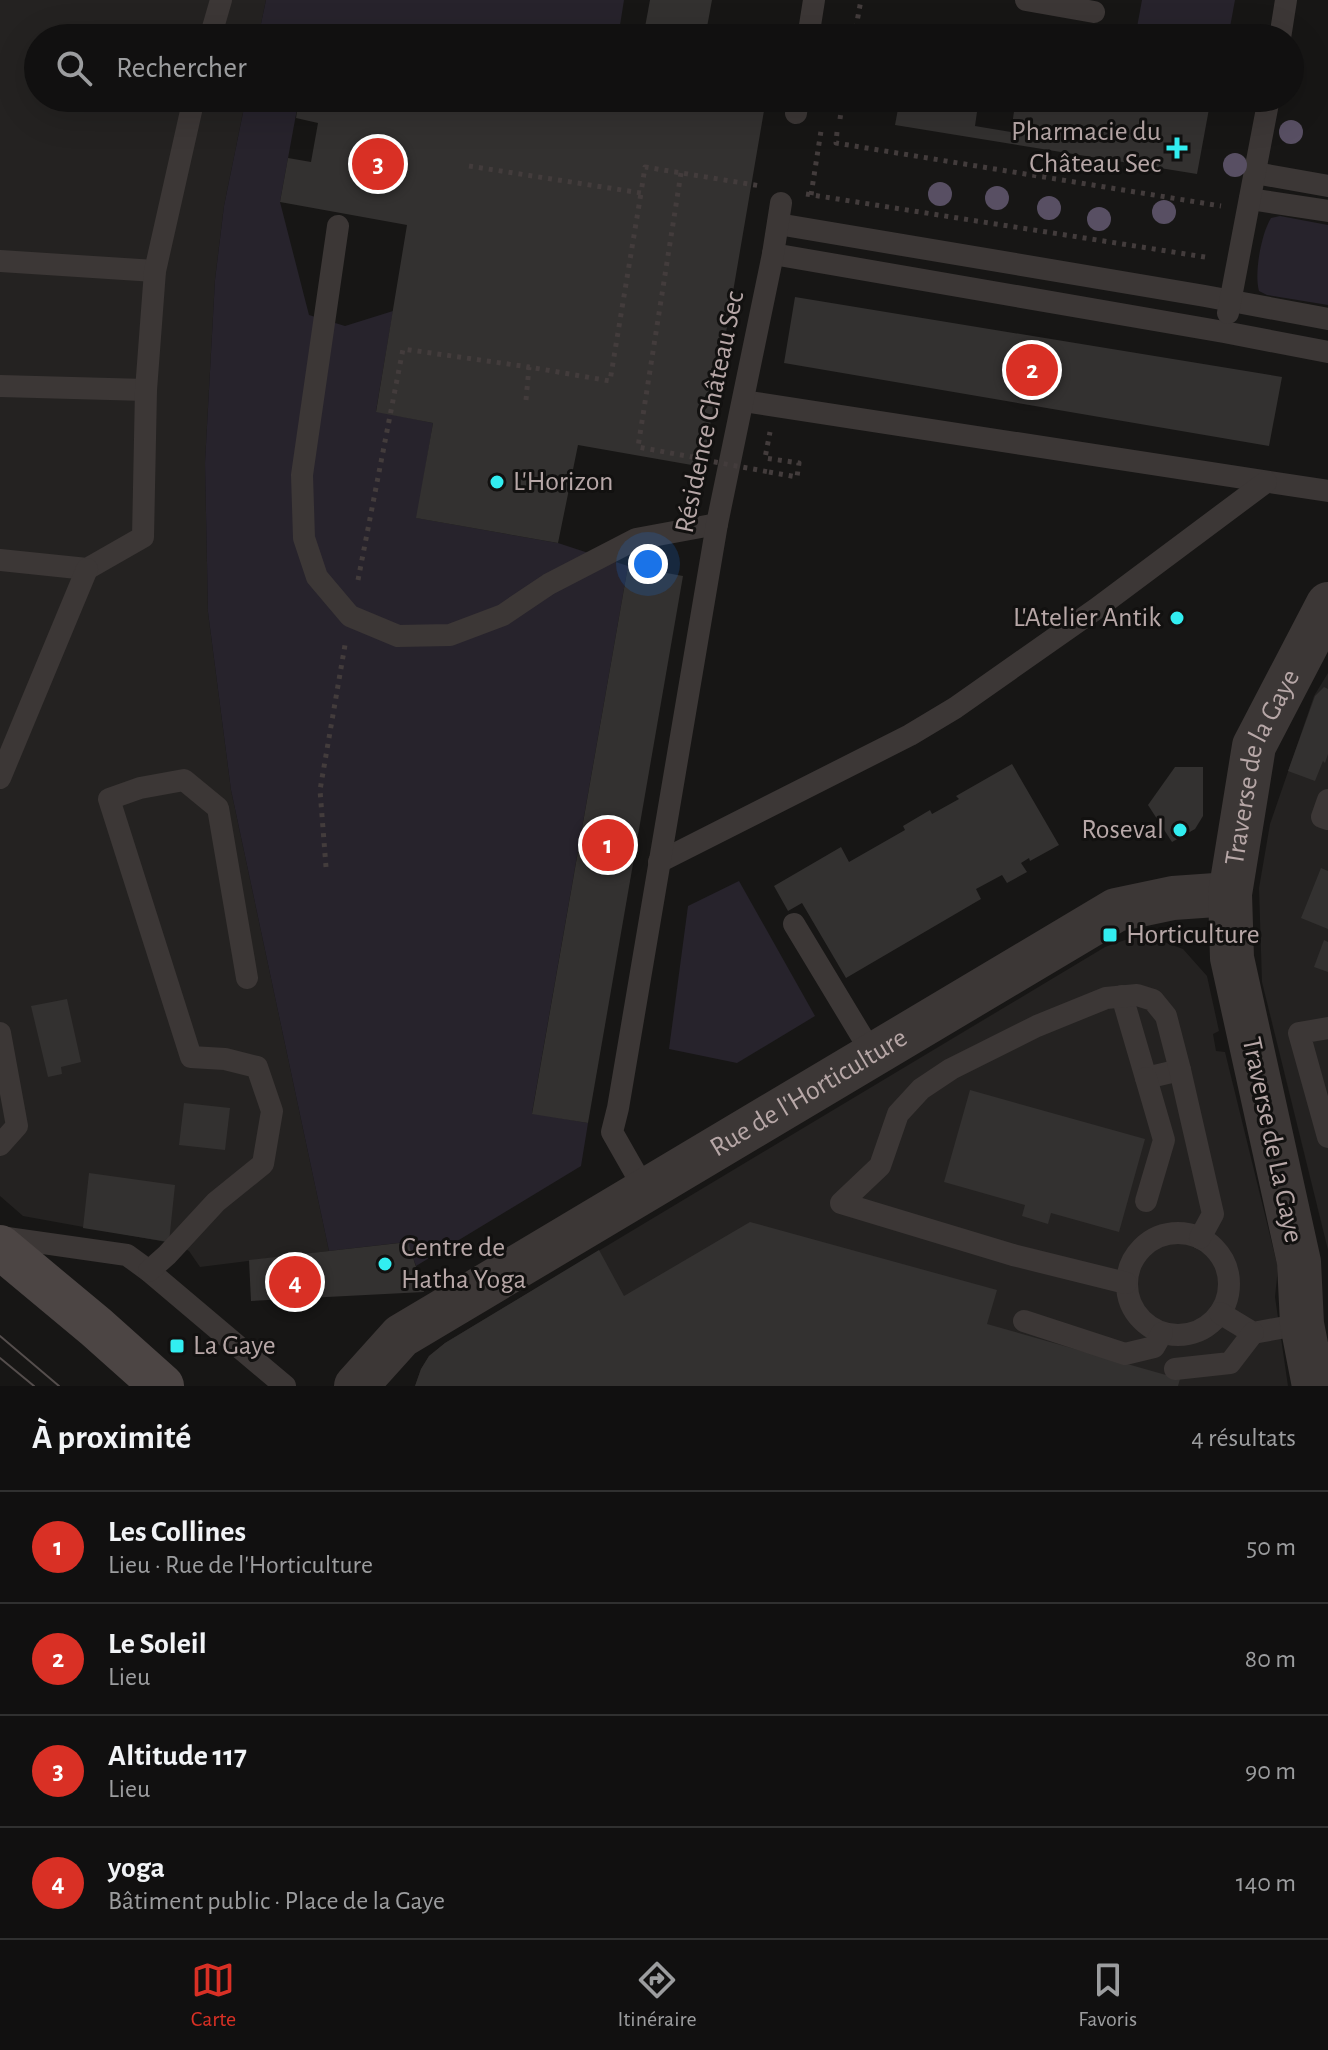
<!DOCTYPE html>
<html lang="fr">
<head>
<meta charset="utf-8">
<style>
	:root { --surface:#111010; --page:#1e1e1e; --text:#f1f3f6; --muted:#9c9d9f; --line:#303030; --accent:#d93025 }
	body { margin:0; font-family:"Alegreya Sans",sans-serif; background:var(--page); color:var(--text) }
	.you { position:absolute; left:648px; top:564px; width:28px; height:28px; margin:-20px; border:6px solid #fff; border-radius:50%; background:#1a73e8; box-shadow:0 0 0 12px #1a73e833 }
	.badge { display:grid; place-items:center; width:52px; height:52px; border-radius:50%; background:var(--accent); color:#fff; font-size:26px; font-weight:700 }
	.pin { position:absolute; translate:-50% -50%; border:4px solid #fff; box-shadow:0 2px 8px #0006 }
	.list { margin:0; padding:0; list-style:none }
	h2 { display:flex; justify-content:space-between; align-items:center; height:104px; margin:0; padding:0 32px; font-size:34px }
	h2 small { font-size:26px; font-weight:400; color:var(--muted) }
	.list li { display:grid; grid-template-columns:52px 1fr auto; gap:24px; align-items:center; box-sizing:border-box; height:112px; padding:0 32px; border-top:2px solid var(--line) }
	.list b { display:block; font-size:30px; white-space:nowrap }
	.list p { margin:0; font-size:26px; white-space:nowrap; color:var(--muted) }
	.list em { font-size:26px; font-style:normal; color:var(--muted) }
	.icon { flex:none; width:44px; height:44px; fill:none; stroke:currentColor; stroke-width:2; stroke-linecap:round; stroke-linejoin:round }
	.map { position:relative; flex:none; width:1328px; height:1386px; overflow:hidden }
	.search { position:absolute; background:var(--surface); box-shadow:0 8px 32px #0002; left:24px; right:24px; top:24px; height:88px; display:flex; align-items:center; gap:20px; box-sizing:border-box; padding:0 28px; border-radius:44px; color:var(--muted); font-size:30px }
	.sheet { height:552px; background:var(--surface) }
	nav { display:flex; justify-content:space-around; align-items:center; box-sizing:border-box; height:112px; border-top:2px solid var(--line); background:var(--surface); font-size:22px; color:var(--muted) }
	nav a { display:grid; justify-items:center; gap:4px }
	nav .on { color:var(--accent) }
	.map>svg:first-child { display:block }
	.built { fill:#242221 }
	.green { fill:#27232c }
	.building { fill:#333130 }
	.lines { fill:none; stroke-linecap:round; stroke-linejoin:round }
	.path { stroke:#433c3c; stroke-width:5; stroke-dasharray:4 6; stroke-linecap:butt }
	.lane { stroke:#3c3736; stroke-width:22 }
	.street { stroke:#3c3736; stroke-width:44 }
	.secondary { stroke:#4c4544; stroke-width:44 }
	.tram { stroke:#554e4d; stroke-width:2 }
	.path-bridge { stroke:#433c3c; stroke-width:5; stroke-dasharray:4 6; stroke-linecap:butt }
	.tree { fill:#584f63 }
	.poi-dot { fill:#32eef1; stroke:#121110; stroke-width:3 }
	.labels { text-anchor:middle; dominant-baseline:central; stroke-width:6; stroke-linejoin:round; paint-order:stroke }
	.poi-label { font-size:28px; fill:#b7a7a7; stroke:#121110; text-anchor:start }
	.street-label { font-size:28px; fill:#b7a7a7; stroke:#121110 }
</style>
</head>
<body>
<div class="map">
<svg width="1328" height="1386" viewBox="0 0 1328 1386">
	<rect width="100%" height="100%" fill="#171615"/>
	<g class="built">
		<polygon points="0,0 266,0 258,38 38,38 38,98 246,98 224,206 215,280 205,463 208,612 231,790 329,1251 200,1267 189,1251 177,1244 23,1216 0,1196"/>
		<polygon points="1328,673 1328,1250 1262,982 1259,888 1270,824 1314,696"/>
		<polygon points="1148,936 1183,949 1207,976 1219,1031 1213,1034 1216,1051 1225,1052 1278,1268 1275,1297 1288,1386 415,1386 421,1369 429,1356 445,1343 1105,947 1128,939"/>
	</g>
	<g class="green">
		<polygon points="266,0 624,0 618,38 458,38 394,27 389,38 258,38"/>
		<polygon points="1142,0 1235,0 1228,38 1135,38"/>
		<polygon points="246,98 299,98 280,202 309,315 345,326 393,311 376,411 433,423 417,518 558,543 628,566 532,1113 588,1123 581,1166 416,1266 407,1242 329,1251 231,790 208,612 205,463 215,280 224,206"/>
		<path d="M1280,216L1328,225V305L1267,295L1259,291C1254,274 1261,234 1271,218Z"/>
		<polygon points="739,881 815,1016 737,1063 669,1049 688,906"/>
	</g>
	<g class="building">
		<polygon points="650,0 712,0 705,38 643,38"/>
		<polygon points="911,30 949,36 949,38 910,38"/>
		<polygon points="299,98 404,98 431,103 432,98 722,98 765,105 703,467 578,445 558,543 416,518 433,423 376,412 407,225 280,202 288,158 311,162 318,123 296,118"/>
		<polygon points="900,98 979,98 975,126 1011,132 1016,98 1211,98 1197,174 895,125"/>
		<polygon points="795,297 1282,377 1269,446 784,363"/>
		<polygon points="628,566 683,576 588,1123 532,1114"/>
		<polygon points="1324,687 1328,689 1328,754 1325,763 1323,761 1315,781 1288,771 1315,696"/>
		<polygon points="1012,764 1059,845 1030,861 1029,858 1021,863 1027,872 1007,883 1002,875 976,889 981,899 846,978 802,903 788,911 774,886 841,847 849,862 905,830 903,826 930,810 932,814 959,799 956,796"/>
		<polygon points="1175,767 1203,767 1203,816 1195,829 1172,842 1148,805"/>
		<polygon points="1321,868 1328,871 1328,929 1301,918"/>
		<polygon points="1324,940 1328,942 1328,972 1314,967"/>
		<polygon points="67,999 81,1062 61,1067 62,1074 48,1077 31,1006"/>
		<polygon points="970,1090 1145,1139 1119,1232 1051,1213 1048,1224 1022,1216 1025,1205 944,1182"/>
		<polygon points="184,1103 230,1108 225,1150 179,1145"/>
		<polygon points="89,1173 175,1185 169,1242 83,1228"/>
		<polygon points="750,1222 997,1290 987,1324 1180,1379 1178,1386 415,1386 421,1369 429,1356 445,1343 599,1250 624,1296"/>
		<polygon points="408,1242 424,1292 251,1301 249,1260"/>
	</g>
	<g class="lines">
		<g class="path">
			<polyline points="854,38 861,0"/>
			<polyline points="840,119 843,98"/>
			<polyline points="837,132 836,143 1221,206"/>
			<polyline points="469,166 641,193 645,167 761,186"/>
			<polyline points="681,173 638,447 703,459"/>
			<polyline points="806,194 1211,258"/>
			<polyline points="811,195 821,131"/>
			<polyline points="526,400 529,367 610,381 641,193"/>
			<polyline points="769,472 797,477 799,463 765,458 770,432"/>
			<polyline points="358,580 403,349 529,367"/>
			<polyline points="326,867 320,790 345,645"/>
		</g>
		<g class="lane">
			<polyline points="1026,0 1094,12"/>
			<polyline points="210,38 221,0"/>
			<polyline points="808,38 814,0"/>
			<polyline points="1280,38 1286,0"/>
			<polyline points="796,113 798,98"/>
			<polyline points="1255,173 1328,186"/>
			<polyline points="1250,199 1328,211"/>
			<polyline points="778,224 1205,296 1328,319"/>
			<polyline points="338,226 302,475 304,538 317,577 350,616 398,636 450,635 503,615 549,584 636,539 717,524"/>
			<polyline points="773,254 1224,332 1328,352"/>
			<polyline points="0,261 155,271"/>
			<polyline points="1228,313 1269,98"/>
			<polyline points="0,386 146,390"/>
			<polyline points="743,401 1328,491"/>
			<polyline points="0,560 87,569 143,537 146,390 155,271 194,98"/>
			<polyline points="0,778 87,569"/>
			<polyline points="1328,800 1322,817 1328,819"/>
			<polyline points="659,862 910,735 955,708 1096,609 1266,482"/>
			<polyline points="794,924 873,1055"/>
			<polyline points="1122,996 1146,1078 1180,1070"/>
			<polyline points="1328,1028 1299,1033 1328,1137"/>
			<polyline points="0,1033 17,1126 0,1145"/>
			<polyline points="1146,1078 1164,1140 1146,1201"/>
			<polyline points="645,1190 612,1132 618,1108 717,524 773,254 781,203"/>
			<circle cx="1178" cy="1284" r="51"/>
			<polyline points="0,1237 127,1255 149,1271 285,1386"/>
			<polyline points="149,1271 167,1255 216,1202 263,1164 272,1111 257,1067 225,1059 191,1057 109,799 140,788 184,780 218,808 247,978"/>
			<polyline points="1126,1283 1013,1255 841,1203 880,1166 898,1114 921,1089 951,1069 1037,1026 1106,998 1137,995 1153,1000 1166,1016 1180,1070 1213,1214 1200,1238"/>
			<polyline points="1220,1313 1253,1333 1302,1324"/>
			<polyline points="1024,1321 1125,1354 1154,1347 1162,1333"/>
			<polyline points="1175,1369 1230,1363 1253,1333"/>
		</g>
		<g class="street">
			<path id="s1" d="M356,1386L401,1336L1116,910L1173,898L1230,894"/>
			<path id="s2" d="M1314,1386L1302,1324L1299,1262L1232,958L1230,894L1254,746L1328,604"/>
		</g>
		<polyline class="secondary" points="0,1247 96,1327 162,1386"/>
		<g class="tram">
			<polyline points="0,1336 59,1386"/>
			<polyline points="0,1358 34,1386"/>
		</g>
		<polyline class="path-bridge" points="704,460 769,472"/>
	</g>
	<g class="tree">
		<circle cx="1291" cy="132" r="12"/>
		<circle cx="1235" cy="165" r="12"/>
		<circle cx="940" cy="194" r="12"/>
		<circle cx="997" cy="198" r="12"/>
		<circle cx="1049" cy="208" r="12"/>
		<circle cx="1164" cy="212" r="12"/>
		<circle cx="1099" cy="219" r="12"/>
	</g>
	<g class="poi-dot">
		<path d="M1173 136h8v8h8v8h-8v8h-8v-8h-8v-8h8z"/>
		<circle cx="497" cy="482" r="8"/>
		<circle cx="1177" cy="618" r="8"/>
		<circle cx="1180" cy="830" r="8"/>
		<rect x="1102" y="927" width="16" height="16" rx="4"/>
		<circle cx="385" cy="1264" r="8"/>
		<rect x="169" y="1338" width="16" height="16" rx="4"/>
	</g>
	<g class="labels">
		<g class="poi-label">
			<text x="1161" y="132" text-anchor="end">Pharmacie du<tspan x="1161" dy="32">Château Sec</tspan></text>
			<text x="513" y="482">L'Horizon</text>
			<text x="1161" y="618" text-anchor="end">L'Atelier Antik</text>
			<text x="1164" y="830" text-anchor="end">Roseval</text>
			<text x="1126" y="935">Horticulture</text>
			<text x="401" y="1248">Centre de<tspan x="401" dy="32">Hatha Yoga</tspan></text>
			<text x="193" y="1346">La Gaye</text>
		</g>
		<g class="street-label">
			<text transform="translate(710 412) rotate(-78)">Résidence Château Sec</text>
			<text stroke="none"><textPath href="#s2" startOffset="632">Traverse de la Gaye</textPath></text>
			<text stroke="none"><textPath href="#s1" startOffset="542">Rue de l'Horticulture</textPath></text>
			<text transform="translate(1272 1140) rotate(78)">Traverse de La Gaye</text>
		</g>
	</g>
</svg>
<div class="you"></div>
<div class="pin badge" style="left:608px;top:845px">1</div>
<div class="pin badge" style="left:1032px;top:370px">2</div>
<div class="pin badge" style="left:378px;top:164px">3</div>
<div class="pin badge" style="left:295px;top:1282px">4</div>
<div class="search"><svg class="icon" aria-label="search" viewBox="0 0 24 24"><circle cx="10" cy="10" r="6"/><path d="M15 15l6 6"/></svg>Rechercher</div>
</div>
<section class="sheet">
<h2>À proximité<small>4 résultats</small></h2>
<ul class="list">
<li><span class="badge">1</span><div><b>Les Collines</b><p>Lieu · Rue de l'Horticulture</p></div><em>50 m</em></li>
<li><span class="badge">2</span><div><b>Le Soleil</b><p>Lieu</p></div><em>80 m</em></li>
<li><span class="badge">3</span><div><b>Altitude 117</b><p>Lieu</p></div><em>90 m</em></li>
<li><span class="badge">4</span><div><b>yoga</b><p>Bâtiment public · Place de la Gaye</p></div><em>140 m</em></li>
</ul>
</section>
<nav>
<a class="on"><svg class="icon" aria-label="map" viewBox="0 0 24 24"><path d="M3 6l6-2 6 2 6-2v14l-6 2-6-2-6 2zM9 4v14M15 6v14"/></svg>Carte</a>
<a><svg class="icon" aria-label="directions" viewBox="0 0 24 24"><path d="M12 3l9 9-9 9-9-9zM9 14v-3h6M13 9l2 2-2 2"/></svg>Itinéraire</a>
<a><svg class="icon" aria-label="saved" viewBox="0 0 24 24"><path d="M7 4h10v16l-5-4-5 4z"/></svg>Favoris</a>
</nav>
</body>
</html>
